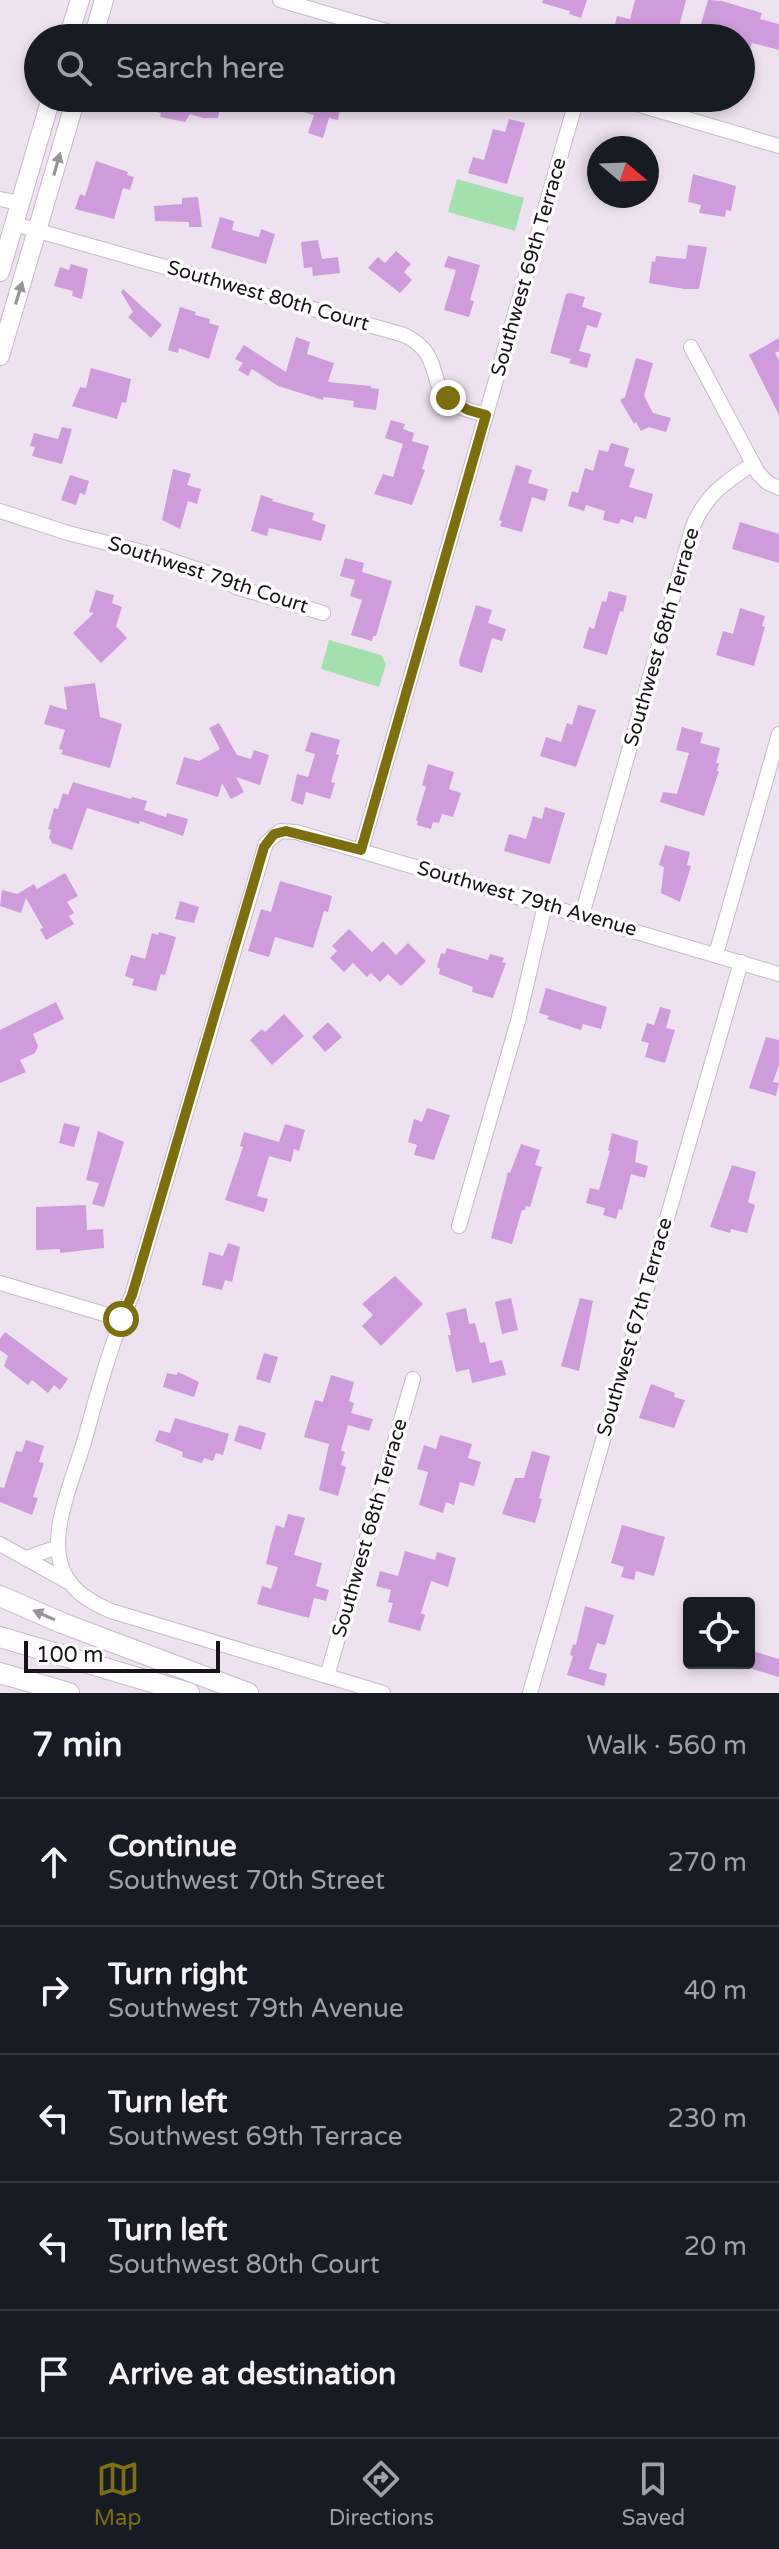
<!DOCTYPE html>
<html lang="en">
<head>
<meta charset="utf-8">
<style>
	:root { --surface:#171b24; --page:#20242c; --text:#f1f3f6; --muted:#9ea1a6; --line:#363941; --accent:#7d6f0d }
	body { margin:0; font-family:"Varela Round",sans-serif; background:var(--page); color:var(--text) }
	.controls { position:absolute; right:24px; bottom:24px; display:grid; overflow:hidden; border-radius:8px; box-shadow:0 4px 12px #0003 }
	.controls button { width:72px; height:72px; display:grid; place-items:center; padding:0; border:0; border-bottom:2px solid var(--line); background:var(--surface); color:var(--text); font:40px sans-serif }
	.compass { position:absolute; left:587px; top:136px; width:72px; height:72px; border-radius:50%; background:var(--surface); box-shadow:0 4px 12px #0003; rotate:109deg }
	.scale { position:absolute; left:24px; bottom:20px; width:196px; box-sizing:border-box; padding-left:8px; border:4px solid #171318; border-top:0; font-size:22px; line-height:28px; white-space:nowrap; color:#171318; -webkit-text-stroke:6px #fff; paint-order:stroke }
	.stop { position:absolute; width:24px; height:24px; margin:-18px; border:6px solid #7d6f0d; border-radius:50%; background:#fff }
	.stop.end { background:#7d6f0d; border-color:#fff; box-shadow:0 2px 8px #0008 }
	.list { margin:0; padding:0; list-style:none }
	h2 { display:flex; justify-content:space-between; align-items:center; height:104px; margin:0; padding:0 32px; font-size:34px }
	h2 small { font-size:26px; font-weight:400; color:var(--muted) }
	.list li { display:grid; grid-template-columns:52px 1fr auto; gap:24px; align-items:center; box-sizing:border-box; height:128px; padding:0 32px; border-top:2px solid var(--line) }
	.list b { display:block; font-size:30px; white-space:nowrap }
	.list p { margin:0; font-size:26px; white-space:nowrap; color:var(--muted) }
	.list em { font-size:26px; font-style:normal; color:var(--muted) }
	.icon { flex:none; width:44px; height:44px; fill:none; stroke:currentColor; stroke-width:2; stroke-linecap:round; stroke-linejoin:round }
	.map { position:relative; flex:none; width:779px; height:1693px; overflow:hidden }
	.search { position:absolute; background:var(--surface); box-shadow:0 4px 12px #0003; left:24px; right:24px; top:24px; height:88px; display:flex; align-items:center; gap:20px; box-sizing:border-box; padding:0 28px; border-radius:44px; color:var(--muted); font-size:30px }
	.sheet { height:744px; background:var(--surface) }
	nav { display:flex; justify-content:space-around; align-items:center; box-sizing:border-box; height:112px; border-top:2px solid var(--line); background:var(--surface); font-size:22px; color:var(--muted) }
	nav a { display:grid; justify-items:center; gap:4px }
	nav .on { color:var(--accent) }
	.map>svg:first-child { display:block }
	.green { fill:#a3e0ae }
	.building { fill:#ce9cda }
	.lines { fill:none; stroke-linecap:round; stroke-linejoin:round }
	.minor-casing { stroke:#c6bbc8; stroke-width:16 }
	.major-casing { stroke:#c6bbc8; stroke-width:20 }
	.highway-casing { stroke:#c6bbc8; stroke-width:22 }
	.minor { stroke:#fff; stroke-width:14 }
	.major { stroke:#fff; stroke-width:18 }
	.highway { stroke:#fff; stroke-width:20 }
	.oneway { fill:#979597 }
	.route { stroke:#7d6f0d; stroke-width:10 }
	.labels { text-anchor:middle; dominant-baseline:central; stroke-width:7; stroke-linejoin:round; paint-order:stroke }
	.street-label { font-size:20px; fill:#171318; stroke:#fff }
</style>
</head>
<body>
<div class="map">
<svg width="779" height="1693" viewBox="0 0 779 1693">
	<rect width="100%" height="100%" fill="#eee2f0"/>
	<g class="green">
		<polygon points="457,179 524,198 515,231 448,212"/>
		<polygon points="329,640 381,655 386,664 379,687 321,669"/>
	</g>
	<g class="building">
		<polygon points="543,0 587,0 581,18 569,14 570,11 542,3"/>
		<polygon points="635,0 686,0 676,38 612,38 617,16 630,19"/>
		<polygon points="708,0 722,1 762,13 760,19 779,24 779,50 752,43 743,71 741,71 741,38 697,38"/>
		<polygon points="150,98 222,98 218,118 203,118 190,114 185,122 160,117 161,113 148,110"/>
		<polygon points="291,98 342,98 338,120 329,118 323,138 308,133 314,115 289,108"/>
		<polygon points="509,119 525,123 507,184 468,173 473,157 484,160 493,129 505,132"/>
		<polygon points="96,161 128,172 127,175 134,177 130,190 123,188 114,219 75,209 80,194 85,196"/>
		<polygon points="693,174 736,186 731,211 726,210 725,217 699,213 701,205 688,202"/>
		<polygon points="198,197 202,227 189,227 189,222 155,221 154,206 182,204 182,198"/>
		<polygon points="220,217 234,221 232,230 255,236 259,237 261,229 275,234 266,264 211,248"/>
		<polygon points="318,240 322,259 338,257 340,273 313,276 312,267 304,268 301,242"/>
		<polygon points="688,245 707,247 699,289 684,289 649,283 652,261 655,262 656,256 686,259"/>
		<polygon points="396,251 411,264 404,272 412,280 400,293 368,268 378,257 385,263"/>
		<polygon points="448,256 480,265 470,300 474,301 469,317 444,310 456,270 444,267"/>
		<polygon points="71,264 88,269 82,299 72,296 73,291 54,286 60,267 69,270"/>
		<polygon points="123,289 162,325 151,338 128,317 133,312 121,292"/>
		<polygon points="570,293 585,297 582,307 602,313 597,328 587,325 579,351 591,354 587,368 569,363 571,359 550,353 566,294"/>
		<polygon points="180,307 196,312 195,315 210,319 209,323 219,326 209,359 179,348 178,353 168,350"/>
		<polygon points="296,337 310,342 307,354 334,363 328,382 371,386 371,388 379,389 376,410 353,407 354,401 324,397 323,400 278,386 252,369 248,376 238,370 243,363 235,359 244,345 286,372"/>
		<polygon points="779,338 779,351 775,353 779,360 779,415 749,355"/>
		<polygon points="636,358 653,363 644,396 653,413 671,418 666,432 649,427 641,431 636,422 634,424 620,400 625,397"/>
		<polygon points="91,368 131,379 126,403 122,402 117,419 72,406 80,387 86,388"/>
		<polygon points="391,420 405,424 403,429 414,433 412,441 429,446 422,469 425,470 412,505 374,494 383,474 393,477 403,444 385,438"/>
		<polygon points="62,427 72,429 62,464 32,456 35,447 30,446 34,433 58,439"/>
		<polygon points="611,443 629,448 624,466 635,469 629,487 653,494 646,519 635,516 633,523 621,519 619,524 603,520 605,511 586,505 584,511 568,506 572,491 578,493 585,468 593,471 599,450 608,452"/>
		<polygon points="516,465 532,470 528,483 548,489 545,501 532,497 522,532 500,526 502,521 499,520"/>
		<polygon points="173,469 191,474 187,485 201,489 197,504 188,501 180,529 162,520"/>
		<polygon points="70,475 89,481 85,495 80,493 76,505 61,500"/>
		<polygon points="261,495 273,499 272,501 314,513 312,520 326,525 321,541 269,528 267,536 251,531"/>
		<polygon points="740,522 779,534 779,563 732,549"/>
		<polygon points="345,558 364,563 362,572 392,581 376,636 373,636 372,641 351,635 362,600 350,596 355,580 340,576"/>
		<polygon points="96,590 114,595 112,603 122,607 116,626 127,638 101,663 73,633 94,613 89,612"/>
		<polygon points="609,591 627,596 623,612 620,611 607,655 583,648 589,627 594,629 602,601 606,602"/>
		<polygon points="476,605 492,610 488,623 506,629 502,641 492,638 482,673 460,666 459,661"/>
		<polygon points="740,608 765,616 762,626 765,627 754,666 716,655 723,631 733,634"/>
		<polygon points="95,683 100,717 122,724 110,768 61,754 63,750 59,749 65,730 44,724 50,705 67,710 64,687"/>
		<polygon points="578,705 596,710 576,767 540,756 546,737 561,742 567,723 572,725"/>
		<polygon points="219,723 237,755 251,759 254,750 269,755 260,785 236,777 244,792 231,799 222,783 218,797 176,784 184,757 199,761 220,749 209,728"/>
		<polygon points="682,727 703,733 700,743 720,748 716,763 719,763 717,771 719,771 704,816 660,802 663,792 677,794 689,753 676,750"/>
		<polygon points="311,732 340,740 336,754 339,755 331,782 335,783 330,799 306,792 303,805 291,801 297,774 308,777 315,754 305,751"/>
		<polygon points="428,764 454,772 449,789 461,793 453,817 442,814 439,823 433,822 431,829 417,825 418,821 416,820 426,787 422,785"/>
		<polygon points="73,782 131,799 132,797 147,801 144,810 166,817 167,813 188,819 183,836 140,821 139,824 87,808 72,850 52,843 49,837 51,830 48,829 54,808 58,809 63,793 68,795"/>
		<polygon points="545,807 565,813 550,864 504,851 509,834 526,839 533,816 542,819"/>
		<polygon points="665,845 690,852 687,865 691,866 680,902 661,893 664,867 659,865"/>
		<polygon points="65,873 78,896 67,902 74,913 69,916 74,924 46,940 40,929 43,928 26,898 21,913 0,906 2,890 17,894 34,884 37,889"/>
		<polygon points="280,881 332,896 328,912 324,911 313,948 275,937 269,957 248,951 261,909 271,912"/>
		<polygon points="180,901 199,907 194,923 175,919"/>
		<polygon points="349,929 372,952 383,941 396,955 408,943 426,961 401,986 388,974 380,982 371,973 367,977 353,963 344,972 330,958 337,951 332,946"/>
		<polygon points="159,932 176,937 165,975 161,974 156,991 132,985 134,979 125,976 131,955 145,959 152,933 158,935"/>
		<polygon points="447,948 488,960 490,954 504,958 502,962 506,963 493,998 472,992 473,987 439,974 440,969 437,967 441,953 445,954"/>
		<polygon points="546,988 607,1007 601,1029 583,1024 581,1030 547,1019 549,1016 539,1013"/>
		<polygon points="56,1002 64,1019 33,1034 38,1046 35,1053 20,1060 26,1072 0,1083 0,1030"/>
		<polygon points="660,1007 671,1010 666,1028 675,1030 665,1063 645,1057 649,1043 641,1041 647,1023 654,1025"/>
		<polygon points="284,1014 304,1036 272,1065 250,1040 262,1029 265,1032"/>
		<polygon points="328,1022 342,1037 325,1052 312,1037"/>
		<polygon points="766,1037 779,1040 779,1065 773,1082 779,1083 776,1096 749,1088"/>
		<polygon points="427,1108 450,1115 434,1160 414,1155 417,1145 408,1142 414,1119 422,1122"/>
		<polygon points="64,1123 80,1127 74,1147 59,1143"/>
		<polygon points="285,1124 305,1130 299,1151 294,1149 291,1162 269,1156 257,1196 268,1199 264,1212 225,1200 243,1147 240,1146 244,1132 279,1142"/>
		<polygon points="98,1131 124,1142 104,1207 92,1204 99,1183 86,1180"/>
		<polygon points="612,1133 638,1141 635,1162 648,1166 645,1178 631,1174 622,1210 619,1209 616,1219 603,1215 605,1208 586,1203 590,1188 599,1190 610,1151 608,1150"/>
		<polygon points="521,1144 540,1150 535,1165 542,1167 530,1207 526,1206 525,1210 522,1210 512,1244 491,1238 508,1172 510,1173"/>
		<polygon points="732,1165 756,1172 748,1202 755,1205 747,1233 731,1229 730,1233 710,1227"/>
		<polygon points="86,1205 87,1230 103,1229 104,1248 60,1253 60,1249 36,1250 36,1207"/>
		<polygon points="228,1243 240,1247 232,1282 225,1280 222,1290 202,1285 209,1252 223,1256"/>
		<polygon points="395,1276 423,1304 381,1346 362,1326 373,1315 362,1304"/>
		<polygon points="511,1298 518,1330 502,1334 495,1302"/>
		<polygon points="580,1298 593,1301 579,1371 561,1366"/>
		<polygon points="466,1308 469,1324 475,1323 480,1343 485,1342 490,1363 502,1360 506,1375 472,1383 469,1369 456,1372 448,1335 451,1335 446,1313"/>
		<polygon points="5,1332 68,1379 60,1390 54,1385 48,1393 32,1380 28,1385 4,1366 8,1356 0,1350 0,1339"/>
		<polygon points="264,1353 278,1357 270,1383 256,1379"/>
		<polygon points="178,1372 199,1382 194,1397 163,1387 167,1373 177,1375"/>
		<polygon points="331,1375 354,1382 349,1401 354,1403 351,1413 373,1419 369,1431 348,1425 341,1450 345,1452 341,1465 346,1467 338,1496 319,1490 329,1444 304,1437 315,1400 323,1402"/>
		<polygon points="651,1384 675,1393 674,1397 685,1400 674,1428 639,1418"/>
		<polygon points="175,1418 229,1434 223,1455 216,1453 213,1461 204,1458 202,1463 182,1457 183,1452 155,1441 159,1430 170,1433"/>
		<polygon points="239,1425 266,1433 261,1450 234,1441"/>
		<polygon points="440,1435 472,1444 468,1458 481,1462 474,1486 460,1482 454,1505 446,1502 443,1513 419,1505 428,1472 417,1469 424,1445 436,1449"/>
		<polygon points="26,1440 44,1446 39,1462 44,1463 33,1497 38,1498 32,1515 0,1502 0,1487 4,1488 16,1451 22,1452"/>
		<polygon points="532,1451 550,1456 539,1498 542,1499 535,1523 502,1514 515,1478 524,1478"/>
		<polygon points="288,1514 305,1518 294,1555 322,1563 316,1586 329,1590 326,1601 314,1598 309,1618 257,1604 262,1586 271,1589 278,1567 266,1564 271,1543 276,1525 284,1528"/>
		<polygon points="622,1525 665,1537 654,1576 636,1571 634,1580 621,1577 624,1567 611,1563"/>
		<polygon points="405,1551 435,1560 437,1552 456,1558 448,1587 431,1581 421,1613 425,1615 420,1631 388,1622 393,1603 388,1602 391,1590 376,1586 380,1571 398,1576"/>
		<polygon points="585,1606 614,1615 605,1645 597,1643 589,1669 607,1674 604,1686 567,1675 573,1656 570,1655 573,1644 576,1645"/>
		<polygon points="749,1650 779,1659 779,1677 749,1668"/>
	</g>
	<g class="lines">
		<defs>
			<g id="minor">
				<polyline points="280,0 410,38"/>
				<polyline points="616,98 779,146"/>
				<polyline points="0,199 20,203"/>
				<path d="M14,224L404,335C444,354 427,383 450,401C460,409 475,412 486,415"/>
				<polyline points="691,347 758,473 768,483 779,488"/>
				<polyline points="0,511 68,533 162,557 222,578 236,587 323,613"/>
				<polyline points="361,850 577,98"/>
				<path d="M582,915L693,526C705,496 726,481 753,464"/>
				<polyline points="716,954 779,734"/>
				<polyline points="459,1226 518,1021 545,905"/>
				<polyline points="0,1283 121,1319"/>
				<polyline points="0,1544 68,1582"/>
				<polyline points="26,1558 58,1547"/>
				<polyline points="327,1676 413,1379"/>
				<path d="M383,1693L111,1611C88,1601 66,1588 60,1561C51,1527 74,1476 84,1442C98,1392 111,1342 132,1295L266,843L280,831L296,832L779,974"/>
				<polyline points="530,1693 741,962"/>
			</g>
			<g id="major">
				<polyline points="68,38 80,0"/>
				<polyline points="93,38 104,0"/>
				<polyline points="0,272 51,98"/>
				<polyline points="0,356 76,98"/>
			</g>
			<g id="highway">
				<polyline points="0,1596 62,1623 248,1693"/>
				<polyline points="0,1637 189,1693"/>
				<polyline points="0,1673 69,1693"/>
			</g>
		</defs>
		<use href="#minor" class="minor-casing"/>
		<use href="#major" class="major-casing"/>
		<use href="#highway" class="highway-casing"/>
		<use href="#minor" class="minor"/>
		<use href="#major" class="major"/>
		<use href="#highway" class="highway"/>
	</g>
	<defs><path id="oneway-solid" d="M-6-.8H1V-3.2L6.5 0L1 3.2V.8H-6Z" transform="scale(2)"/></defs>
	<g class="oneway">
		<use href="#oneway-solid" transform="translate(57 164) rotate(-74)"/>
		<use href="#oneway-solid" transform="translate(19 293) rotate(-73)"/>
		<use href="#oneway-solid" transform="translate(44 1615) rotate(-156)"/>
	</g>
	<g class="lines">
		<polyline class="route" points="121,1319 132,1295 264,847 274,834 286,831 361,850 486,415 468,410 448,398"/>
	</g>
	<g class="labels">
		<g class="street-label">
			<text transform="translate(529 267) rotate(-74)">Southwest 69th Terrace</text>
			<text transform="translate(268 296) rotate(16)">Southwest 80th Court</text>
			<text transform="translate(208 575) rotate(18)">Southwest 79th Court</text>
			<text transform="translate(662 637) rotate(-74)">Southwest 68th Terrace</text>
			<text transform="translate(527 899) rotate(16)">Southwest 79th Avenue</text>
			<text transform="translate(635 1327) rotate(-74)">Southwest 67th Terrace</text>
			<text transform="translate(370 1528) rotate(-74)">Southwest 68th Terrace</text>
		</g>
	</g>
</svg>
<div class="controls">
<button><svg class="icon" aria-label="locate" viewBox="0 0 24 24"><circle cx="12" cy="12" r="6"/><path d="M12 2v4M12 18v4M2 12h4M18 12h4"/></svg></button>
</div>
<svg class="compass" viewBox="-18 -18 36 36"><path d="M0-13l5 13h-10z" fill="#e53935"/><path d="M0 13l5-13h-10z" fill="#9ea1a6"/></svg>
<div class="scale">100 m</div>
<div class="stop" style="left:121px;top:1319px"></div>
<div class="stop end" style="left:448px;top:398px"></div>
<div class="search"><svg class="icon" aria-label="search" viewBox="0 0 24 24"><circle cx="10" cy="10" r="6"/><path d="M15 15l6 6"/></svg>Search here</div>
</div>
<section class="sheet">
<h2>7 min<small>Walk · 560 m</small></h2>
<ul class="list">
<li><svg class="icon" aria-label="ahead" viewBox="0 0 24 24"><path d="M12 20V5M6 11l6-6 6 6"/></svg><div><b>Continue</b><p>Southwest 70th Street</p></div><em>270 m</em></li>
<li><svg class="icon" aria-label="right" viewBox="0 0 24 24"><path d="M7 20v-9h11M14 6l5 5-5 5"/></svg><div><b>Turn right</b><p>Southwest 79th Avenue</p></div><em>40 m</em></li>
<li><svg class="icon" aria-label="left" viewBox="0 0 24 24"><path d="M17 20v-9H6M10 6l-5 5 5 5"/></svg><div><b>Turn left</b><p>Southwest 69th Terrace</p></div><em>230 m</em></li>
<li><svg class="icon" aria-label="left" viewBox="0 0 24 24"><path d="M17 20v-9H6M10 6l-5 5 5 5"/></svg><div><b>Turn left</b><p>Southwest 80th Court</p></div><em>20 m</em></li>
<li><svg class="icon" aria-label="arrive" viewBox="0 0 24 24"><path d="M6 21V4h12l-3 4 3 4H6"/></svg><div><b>Arrive at destination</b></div></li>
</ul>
</section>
<nav>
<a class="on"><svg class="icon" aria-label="map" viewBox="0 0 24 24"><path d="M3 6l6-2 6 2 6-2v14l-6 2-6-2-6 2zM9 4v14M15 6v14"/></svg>Map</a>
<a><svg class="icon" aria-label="directions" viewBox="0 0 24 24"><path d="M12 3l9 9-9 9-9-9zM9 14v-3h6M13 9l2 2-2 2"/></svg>Directions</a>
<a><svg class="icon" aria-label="saved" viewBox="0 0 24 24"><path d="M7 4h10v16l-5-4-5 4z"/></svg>Saved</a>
</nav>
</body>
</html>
